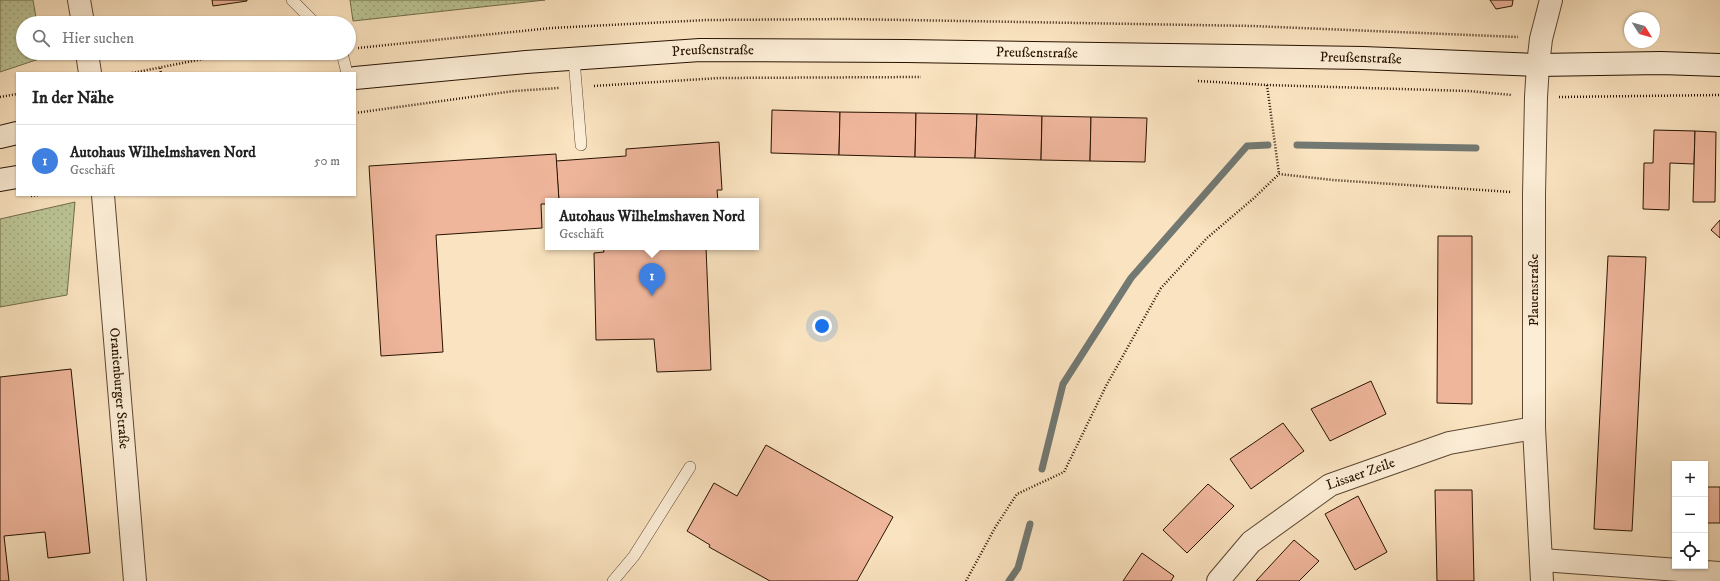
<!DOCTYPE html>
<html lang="de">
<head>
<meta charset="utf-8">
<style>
	:root { --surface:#fff; --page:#f2f2f2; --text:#222; --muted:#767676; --line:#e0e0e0; --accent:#db2777 }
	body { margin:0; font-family:"IM FELL DW Pica",serif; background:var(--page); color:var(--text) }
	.controls { position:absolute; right:12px; bottom:12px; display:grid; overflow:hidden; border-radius:0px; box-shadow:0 1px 3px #0004 }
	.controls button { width:36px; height:36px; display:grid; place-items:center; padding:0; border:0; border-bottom:1px solid var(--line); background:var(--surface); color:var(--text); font:20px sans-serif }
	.compass { position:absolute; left:1624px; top:12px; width:36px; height:36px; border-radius:50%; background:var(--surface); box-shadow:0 1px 3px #0004; rotate:127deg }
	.you { position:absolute; left:822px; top:326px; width:14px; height:14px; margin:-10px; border:3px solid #fff; border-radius:50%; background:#1a73e8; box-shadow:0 0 0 6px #1a73e833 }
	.badge { display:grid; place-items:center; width:26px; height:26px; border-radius:50%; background:var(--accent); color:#fff; font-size:13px; font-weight:700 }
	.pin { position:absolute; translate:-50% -33px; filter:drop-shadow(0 1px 2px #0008) }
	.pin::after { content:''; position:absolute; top:21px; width:14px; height:12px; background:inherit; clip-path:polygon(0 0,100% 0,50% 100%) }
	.popup { position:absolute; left:545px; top:198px; width:214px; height:52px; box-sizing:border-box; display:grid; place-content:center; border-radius:0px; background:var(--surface); filter:drop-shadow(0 1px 3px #0005); font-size:13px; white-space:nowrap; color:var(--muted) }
	.popup b { font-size:15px; color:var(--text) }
	.popup::after { content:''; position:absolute; left:50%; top:100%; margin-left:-8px; border:8px solid transparent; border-top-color:var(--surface) }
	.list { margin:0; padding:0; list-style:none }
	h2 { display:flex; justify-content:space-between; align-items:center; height:52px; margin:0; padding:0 16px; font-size:17px }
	h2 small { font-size:13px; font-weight:400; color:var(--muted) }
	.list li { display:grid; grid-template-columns:26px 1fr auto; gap:12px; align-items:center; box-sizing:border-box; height:72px; padding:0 16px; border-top:1px solid var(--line) }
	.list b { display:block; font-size:15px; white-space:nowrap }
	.list p { margin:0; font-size:13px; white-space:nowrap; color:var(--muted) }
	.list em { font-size:13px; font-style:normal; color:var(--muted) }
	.icon { flex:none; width:22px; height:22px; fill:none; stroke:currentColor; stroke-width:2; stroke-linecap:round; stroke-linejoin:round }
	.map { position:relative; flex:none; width:1720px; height:581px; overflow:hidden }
	.search { position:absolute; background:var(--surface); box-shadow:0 1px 3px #0004; left:16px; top:16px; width:340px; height:44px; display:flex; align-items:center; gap:10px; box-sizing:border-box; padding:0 14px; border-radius:22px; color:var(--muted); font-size:15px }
	.panel { position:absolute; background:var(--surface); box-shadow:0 1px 3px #0004; left:16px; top:72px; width:340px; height:124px; border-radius:0px }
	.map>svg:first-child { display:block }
	.grass { fill:url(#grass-dots); stroke:#726c4b }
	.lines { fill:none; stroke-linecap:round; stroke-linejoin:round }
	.stream { stroke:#727872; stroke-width:7 }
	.building { fill:#efb69c; stroke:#281301 }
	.lane-casing { stroke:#5c4731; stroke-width:12 }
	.street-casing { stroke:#5c4731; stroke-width:24 }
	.secondary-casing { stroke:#281301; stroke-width:24 }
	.path { stroke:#281301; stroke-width:2.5; stroke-dasharray:1 2; stroke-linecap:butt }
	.lane { stroke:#fcedd6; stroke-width:11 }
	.street { stroke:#fcedd6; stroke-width:22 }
	.secondary { stroke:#fcedd6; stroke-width:22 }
	.labels { text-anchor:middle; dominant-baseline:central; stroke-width:3.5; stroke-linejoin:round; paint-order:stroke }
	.street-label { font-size:14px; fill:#281301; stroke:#fcedd6 }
</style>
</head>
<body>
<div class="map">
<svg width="1720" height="581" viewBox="0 0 1720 581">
	<defs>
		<pattern id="grass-dots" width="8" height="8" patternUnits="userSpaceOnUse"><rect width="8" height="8" fill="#bbc495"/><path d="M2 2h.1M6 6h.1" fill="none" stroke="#a1a87f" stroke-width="1.8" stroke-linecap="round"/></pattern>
	</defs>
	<rect width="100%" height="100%" fill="#fae3c0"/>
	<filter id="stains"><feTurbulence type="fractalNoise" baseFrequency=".005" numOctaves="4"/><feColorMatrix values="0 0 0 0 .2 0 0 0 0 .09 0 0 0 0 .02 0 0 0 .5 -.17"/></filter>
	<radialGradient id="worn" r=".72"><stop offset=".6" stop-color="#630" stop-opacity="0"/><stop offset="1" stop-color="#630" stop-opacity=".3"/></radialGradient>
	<g class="grass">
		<polygon points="0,0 33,0 37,23 23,23 23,53 41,53 42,58 0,72"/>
		<polygon points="350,0 545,0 353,21"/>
		<polygon points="75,202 67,295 0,307 0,219"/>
	</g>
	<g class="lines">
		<g class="stream">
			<polyline points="1297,145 1476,148"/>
			<polyline points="1042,469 1063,384 1131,278 1247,146 1268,145"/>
			<polyline points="1009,581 1018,568 1030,524"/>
		</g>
	</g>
	<g class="building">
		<polygon points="212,0 247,0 247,1 213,6"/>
		<polygon points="1490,0 1513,0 1512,6 1496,9"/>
		<polygon points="772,110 840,112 839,155 771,153"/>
		<polygon points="840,112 916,113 915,157 839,155"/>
		<polygon points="916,113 977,114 975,158 915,157"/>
		<polygon points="977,114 1042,116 1041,160 975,158"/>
		<polygon points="1042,116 1091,117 1090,161 1041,160"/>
		<polygon points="1091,117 1147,118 1145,162 1090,161"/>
		<polygon points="1654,130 1695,131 1694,164 1670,163 1669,210 1643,209 1644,163 1653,163"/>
		<polygon points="1695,131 1716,132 1715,202 1693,202"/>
		<polygon points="719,142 722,190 717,190 718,201 559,201 556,161 626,156 626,149"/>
		<polygon points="556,154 559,201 548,201 548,204 541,204 542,228 436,235 443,352 381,356 369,166"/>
		<polygon points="1720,220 1720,238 1711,230"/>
		<polygon points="1438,236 1472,236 1472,404 1437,403"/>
		<polygon points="603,247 706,247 711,370 657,372 654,339 596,340 594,253 604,252"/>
		<polygon points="1608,256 1646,257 1632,531 1594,529"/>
		<polygon points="71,369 90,553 48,558 45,532 4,536 9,581 0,581 0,377"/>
		<polygon points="1371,381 1386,414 1330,441 1311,409"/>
		<polygon points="1283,423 1304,451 1251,489 1230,459"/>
		<polygon points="766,445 893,517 857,581 770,581 709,547 710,545 687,531 714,483 737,496"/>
		<polygon points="1208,484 1234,506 1187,553 1163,530"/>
		<rect x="1705" y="487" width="15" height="36"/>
		<polygon points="1435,490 1472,490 1474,581 1437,581"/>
		<polygon points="1358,496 1387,552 1355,570 1325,514"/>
		<polygon points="1294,540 1319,561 1299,581 1256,581"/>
		<polygon points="1142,553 1174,576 1171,581 1123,581"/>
	</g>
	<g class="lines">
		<defs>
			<g id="lane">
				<polyline points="292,0 315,23"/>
				<polyline points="342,53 347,73"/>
				<polyline points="574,59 581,145"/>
				<polyline points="613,581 634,556 690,467"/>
			</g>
			<g id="street">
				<polyline points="79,0 83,23"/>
				<polyline points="87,53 90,73"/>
				<path id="s1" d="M103,195L135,581"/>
				<polyline points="1542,560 1720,573"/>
				<path id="s2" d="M1218,581L1251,542L1330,485L1449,443L1534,428"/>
				<polyline points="1542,581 1534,428 1534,194 1536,97 1538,65 1541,39 1551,0"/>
			</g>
			<g id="secondary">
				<path id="s3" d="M355,78L526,62L700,50L906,51L1363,58L1538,65L1661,63L1720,65"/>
				<polyline points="0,137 17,133"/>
				<polyline points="0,180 17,177"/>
			</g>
		</defs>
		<use href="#lane" class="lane-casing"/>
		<use href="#street" class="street-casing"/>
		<use href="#secondary" class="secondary-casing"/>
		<g class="path">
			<polyline points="358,48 551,28 707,20 848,19 1253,26 1518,37"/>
			<polyline points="160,68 161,73"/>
			<polyline points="132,73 223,55 251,53"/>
			<polyline points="1198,81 1267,85 1468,91 1512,95"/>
			<polyline points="1267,85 1279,174"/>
			<polyline points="594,86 719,78 921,77"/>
			<polyline points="0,97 17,94"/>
			<polyline points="1559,97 1720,95"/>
			<polyline points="355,113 514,91 559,88"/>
			<polyline points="31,196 38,195"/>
			<polyline points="966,581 996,526 1017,494 1064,472 1106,386 1161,288 1207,238 1254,198 1279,174 1333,180 1511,192"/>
		</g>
		<use href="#lane" class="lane"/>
		<use href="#street" class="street"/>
		<use href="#secondary" class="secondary"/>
	</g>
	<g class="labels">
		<g class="street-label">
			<text stroke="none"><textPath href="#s3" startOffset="359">Preußenstraße</textPath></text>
			<text stroke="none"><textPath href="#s3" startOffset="683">Preußenstraße</textPath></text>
			<text stroke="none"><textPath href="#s3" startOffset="1007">Preußenstraße</textPath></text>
			<text transform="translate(1534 290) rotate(-90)">Plauenstraße</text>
			<text stroke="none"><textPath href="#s1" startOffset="194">Oranienburger Straße</textPath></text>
			<text stroke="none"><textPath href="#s2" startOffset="181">Lissaer Zeile</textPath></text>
		</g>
	</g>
	<rect width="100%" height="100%" filter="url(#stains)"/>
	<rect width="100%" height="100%" fill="url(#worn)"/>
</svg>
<div class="controls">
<button>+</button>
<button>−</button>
<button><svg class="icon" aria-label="locate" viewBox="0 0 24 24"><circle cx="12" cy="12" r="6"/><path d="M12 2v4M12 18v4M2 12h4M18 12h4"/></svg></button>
</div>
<svg class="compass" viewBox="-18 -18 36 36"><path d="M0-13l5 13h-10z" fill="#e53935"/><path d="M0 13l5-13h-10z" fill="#767676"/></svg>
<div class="you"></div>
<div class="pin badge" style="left:652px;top:296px;background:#3f7fe0">1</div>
<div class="popup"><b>Autohaus Wilhelmshaven Nord</b>Geschäft</div>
<div class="search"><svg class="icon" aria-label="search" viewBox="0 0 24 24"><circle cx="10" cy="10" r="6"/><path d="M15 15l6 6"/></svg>Hier suchen</div>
<section class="panel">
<h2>In der Nähe<small></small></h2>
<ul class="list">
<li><span class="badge" style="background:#3f7fe0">1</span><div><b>Autohaus Wilhelmshaven Nord</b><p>Geschäft</p></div><em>50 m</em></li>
</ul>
</section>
</div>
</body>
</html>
